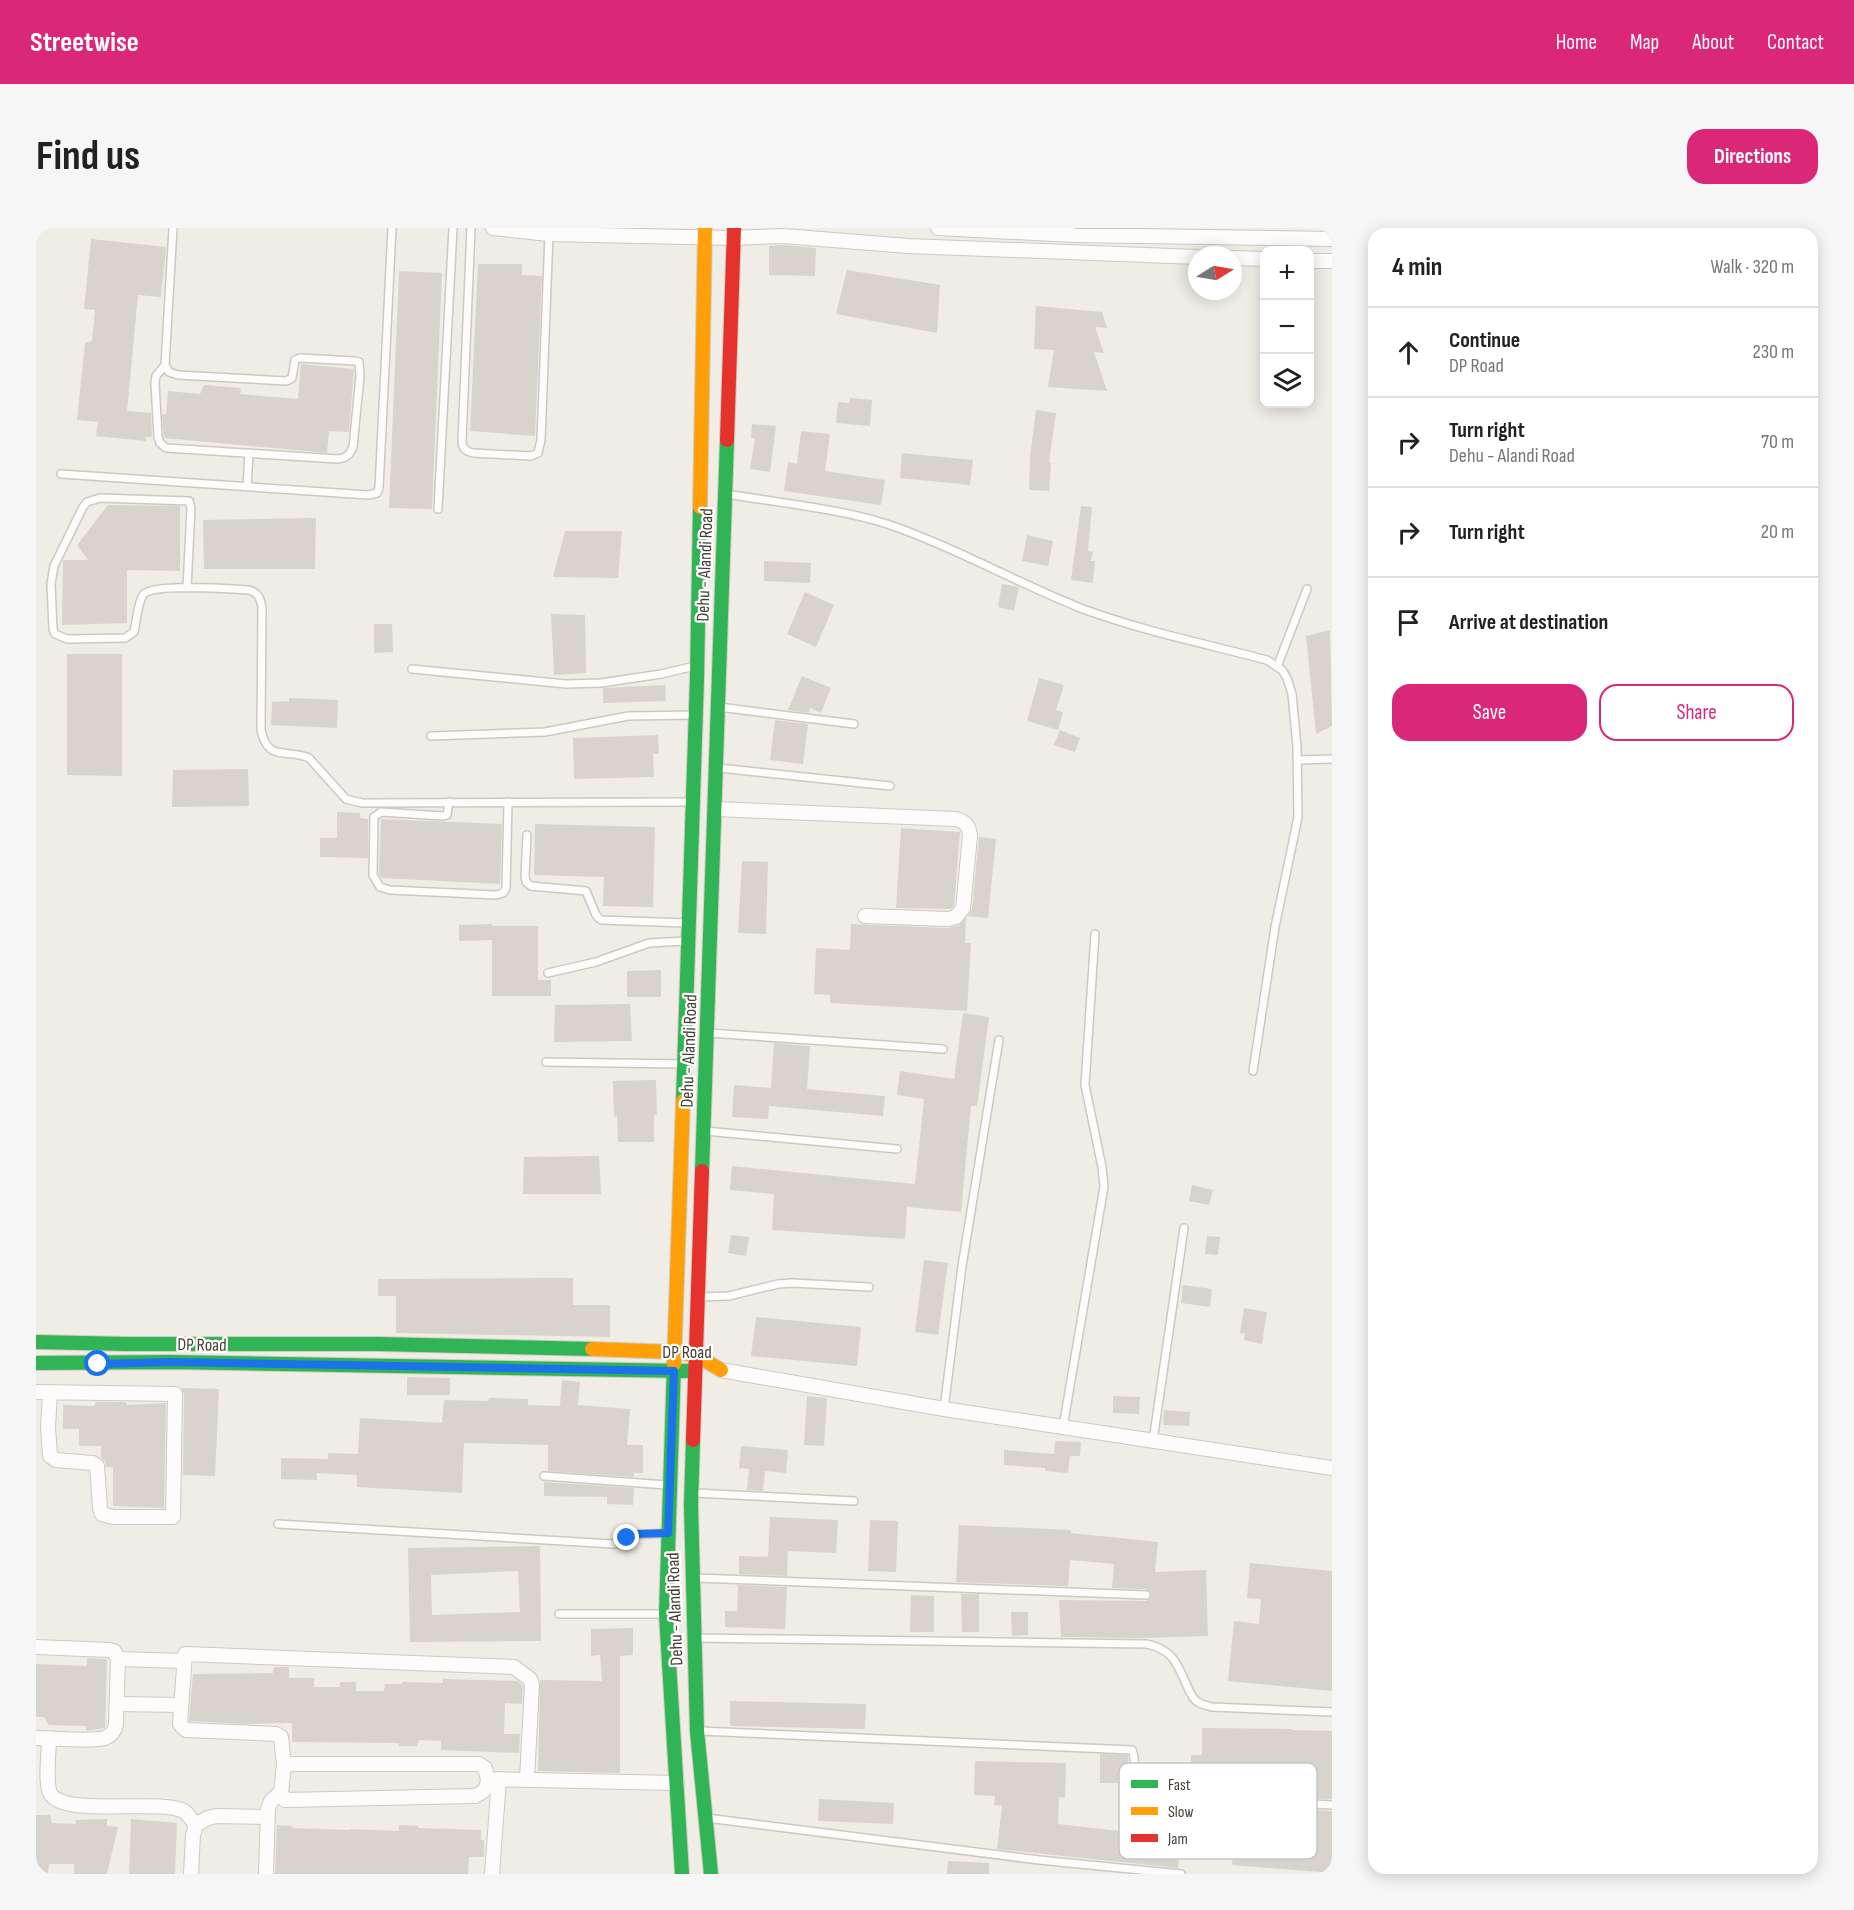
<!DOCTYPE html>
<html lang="en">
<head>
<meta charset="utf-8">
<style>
	:root { --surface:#fff; --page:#f6f6f6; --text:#222; --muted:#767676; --line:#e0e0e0; --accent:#db2777 }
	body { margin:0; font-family:"Sofia Sans Condensed",sans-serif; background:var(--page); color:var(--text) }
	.controls { position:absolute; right:18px; top:18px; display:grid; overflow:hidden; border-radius:12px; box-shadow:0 3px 15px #0003 }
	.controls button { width:54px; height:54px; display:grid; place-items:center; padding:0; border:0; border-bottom:2px solid var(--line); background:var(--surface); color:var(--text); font:30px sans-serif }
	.compass { position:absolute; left:1152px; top:18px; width:54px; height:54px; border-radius:50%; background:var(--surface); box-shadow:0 3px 15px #0003; rotate:79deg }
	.stop { position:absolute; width:18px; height:18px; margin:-14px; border:4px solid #1a73e8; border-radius:50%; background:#fff }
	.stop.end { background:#1a73e8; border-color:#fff; box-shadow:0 2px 6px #0008 }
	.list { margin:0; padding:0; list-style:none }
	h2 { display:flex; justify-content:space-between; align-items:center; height:78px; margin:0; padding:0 24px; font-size:26px }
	h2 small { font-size:20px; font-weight:400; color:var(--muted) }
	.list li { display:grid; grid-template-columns:39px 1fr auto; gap:18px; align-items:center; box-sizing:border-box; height:90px; padding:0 24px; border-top:2px solid var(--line) }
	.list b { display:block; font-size:22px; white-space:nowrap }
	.list p { margin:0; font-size:20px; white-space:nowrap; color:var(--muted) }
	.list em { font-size:20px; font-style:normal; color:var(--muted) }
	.actions { display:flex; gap:12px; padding:18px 24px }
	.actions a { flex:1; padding:14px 0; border:2px solid var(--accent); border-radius:18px; text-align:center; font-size:21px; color:var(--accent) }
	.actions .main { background:var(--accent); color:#fff }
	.icon { flex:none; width:33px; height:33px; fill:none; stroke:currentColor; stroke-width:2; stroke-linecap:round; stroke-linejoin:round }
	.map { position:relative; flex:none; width:1296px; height:1646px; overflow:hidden; border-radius:18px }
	header { display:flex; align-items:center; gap:36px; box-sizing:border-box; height:84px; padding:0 30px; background:var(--accent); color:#fff }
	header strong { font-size:28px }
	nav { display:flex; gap:33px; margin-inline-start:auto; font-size:21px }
	.intro { display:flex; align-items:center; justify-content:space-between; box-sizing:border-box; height:144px; padding:0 36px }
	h1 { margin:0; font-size:42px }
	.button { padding:15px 27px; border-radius:18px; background:var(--accent); color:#fff; font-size:21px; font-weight:700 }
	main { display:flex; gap:36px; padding:0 36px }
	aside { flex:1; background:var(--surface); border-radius:18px; box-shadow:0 3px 15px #0003 }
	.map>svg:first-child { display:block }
	.building { fill:#d8d4cd; fill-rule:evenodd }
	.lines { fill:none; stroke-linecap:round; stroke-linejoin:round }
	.lane-casing { stroke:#ccc9c2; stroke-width:10 }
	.street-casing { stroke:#ccc9c2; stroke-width:16 }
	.fast-casing { stroke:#d1ccbe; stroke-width:16 }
	.slow-casing { stroke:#d1ccbe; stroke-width:16 }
	.jam-casing { stroke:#d1ccbe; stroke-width:16 }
	.lane { stroke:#fdfcfb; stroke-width:7 }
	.street { stroke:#fdfcfb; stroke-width:14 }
	.fast { stroke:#30b455; stroke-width:14 }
	.slow { stroke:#ff9f0a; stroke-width:14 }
	.jam { stroke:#e5322d; stroke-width:14 }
	.route { stroke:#1a73e8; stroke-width:8 }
	.labels { text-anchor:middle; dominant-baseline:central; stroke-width:4.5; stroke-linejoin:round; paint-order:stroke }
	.street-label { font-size:18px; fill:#453d33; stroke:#fff }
	.key { fill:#fff; stroke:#c7c5c2; stroke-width:1.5 }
	.key-label { font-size:16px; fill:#453d33 }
</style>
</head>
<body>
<header>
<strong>Streetwise</strong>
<nav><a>Home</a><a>Map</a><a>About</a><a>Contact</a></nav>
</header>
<div class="intro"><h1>Find us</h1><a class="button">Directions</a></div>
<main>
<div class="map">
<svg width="1296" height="1646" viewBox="0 0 1296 1646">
	<rect width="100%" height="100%" fill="#f0ede6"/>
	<g class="building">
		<polygon points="55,11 130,19 125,69 102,67 91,183 115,185 116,209 110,209 110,213 60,208 62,194 41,192 49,115 56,113 59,82 48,81"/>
		<polygon points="747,17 780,20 779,48 733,47 733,18"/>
		<polygon points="442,36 486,36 486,47 506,48 499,208 434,203"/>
		<polygon points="811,42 904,57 901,105 800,86"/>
		<polygon points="363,43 406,45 396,281 353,280"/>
		<polygon points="1000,78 1066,84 1071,100 1059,99 1068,125 1058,124 1071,163 1012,159 1018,122 998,121"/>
		<polygon points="265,136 318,141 313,204 293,203 291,225 128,210 126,186 130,186 132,163 164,166 168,157 205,160 204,166 262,171"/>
		<polygon points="814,170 836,172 834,198 800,195 802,174 813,175"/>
		<polygon points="1000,182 1020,185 1013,234 1015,235 1013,263 993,262 994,229"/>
		<polygon points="716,196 740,198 734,244 714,241 719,211 715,210"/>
		<polygon points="765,203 794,206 789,243 849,252 845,277 748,263 752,234 761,236"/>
		<polygon points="866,225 937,232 934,257 864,250"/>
		<polygon points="72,277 144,278 144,343 91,342 91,395 26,397 27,332 52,332 41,317"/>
		<polygon points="1045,278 1056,279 1052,323 1057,324 1055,333 1059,333 1057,355 1035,352"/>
		<polygon points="280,290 279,341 168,341 167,292"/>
		<polygon points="529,303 586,303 582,350 517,349"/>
		<polygon points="991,307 1017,313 1012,338 986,333"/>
		<polygon points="728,333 775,335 774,355 728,353"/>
		<polygon points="966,356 983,359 978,383 962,379"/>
		<polygon points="769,364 798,377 780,419 751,406"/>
		<polygon points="515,386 549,387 550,445 518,447"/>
		<polygon points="338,396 356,396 357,424 338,425"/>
		<polygon points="1294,402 1296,498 1280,506 1270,408"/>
		<polygon points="31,426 86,426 86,548 31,547"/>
		<polygon points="766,448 795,460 785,485 774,480 773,485 752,482"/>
		<polygon points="1003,450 1028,457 1020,482 1027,484 1022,502 991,493"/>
		<polygon points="629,457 630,473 567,475 567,460"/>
		<polygon points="253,470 302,472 301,500 235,497 236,474 253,473"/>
		<polygon points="739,492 772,496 767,536 734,532"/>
		<polygon points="1024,502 1044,510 1039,524 1018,517"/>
		<polygon points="622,507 623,526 617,526 618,549 538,551 537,510"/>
		<polygon points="212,541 213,578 136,579 137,542"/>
		<polygon points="301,584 324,585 324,590 332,591 332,630 284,629 284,610 301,610"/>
		<polygon points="345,591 466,596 464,656 346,650 343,646"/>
		<polygon points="499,596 619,599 617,679 567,678 568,649 498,647"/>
		<polygon points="865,600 924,604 918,677 915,681 860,680"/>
		<polygon points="943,609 960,611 952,690 932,688 936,681"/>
		<polygon points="706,633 732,634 730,706 702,705"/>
		<polygon points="930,690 929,715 935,715 931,783 794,775 794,767 778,766 780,720 814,722 815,696 912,700 923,697"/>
		<polygon points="456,696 456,698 502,698 502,752 515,752 515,768 456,768 456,712 423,713 423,697"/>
		<polygon points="625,742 625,769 591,769 591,743"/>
		<polygon points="594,776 596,813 518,814 519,777"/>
		<polygon points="927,785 953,789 941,878 935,878 925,984 871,979 869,1011 736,1002 738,966 694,962 696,938 879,956 888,871 861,867 864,843 918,851"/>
		<polygon points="738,815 774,818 771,861 849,868 847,888 733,878 732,891 696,889 698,857 735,860"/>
		<polygon points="620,852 621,887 618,887 618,914 582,914 581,888 578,889 577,853"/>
		<polygon points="563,928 565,966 487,966 488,929"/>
		<polygon points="1156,957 1177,962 1173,977 1153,973"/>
		<polygon points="695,1007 713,1009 710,1028 692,1025"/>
		<polygon points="1171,1008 1184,1009 1182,1027 1169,1026"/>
		<polygon points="888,1032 912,1035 902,1107 879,1104"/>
		<polygon points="537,1050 537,1077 574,1077 574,1109 360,1105 360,1068 342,1068 342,1051"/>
		<polygon points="1147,1057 1176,1061 1174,1079 1145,1075"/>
		<polygon points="1208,1080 1231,1084 1226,1116 1208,1112 1209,1106 1204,1105"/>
		<polygon points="720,1089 825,1099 821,1138 715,1128"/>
		<polygon points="371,1149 414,1150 414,1167 371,1167"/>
		<polygon points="526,1152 544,1154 542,1177 594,1181 591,1217 607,1217 607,1245 598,1245 598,1249 512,1243 512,1217 428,1215 426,1265 321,1259 321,1247 281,1245 281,1252 245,1251 245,1230 292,1231 292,1225 322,1226 324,1190 406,1195 408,1172 452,1173 453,1170 492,1171 492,1177 524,1178"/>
		<polygon points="145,1160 183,1161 179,1248 147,1247 148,1166"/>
		<polygon points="771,1168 791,1170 788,1218 768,1217"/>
		<polygon points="1077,1168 1104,1169 1103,1186 1077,1185"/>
		<polygon points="60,1174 90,1174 91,1177 130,1175 128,1280 77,1278 77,1239 70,1239 69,1233 65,1230 65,1218 43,1218 43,1201 27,1201 27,1177 58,1178"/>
		<polygon points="1128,1182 1154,1184 1153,1198 1127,1197"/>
		<polygon points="1019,1213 1045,1214 1044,1228 1034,1228 1032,1245 1009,1243 1009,1240 968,1237 968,1222 1018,1226"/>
		<polygon points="705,1218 752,1222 750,1245 729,1243 727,1263 711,1262 713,1241 703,1240"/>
		<polygon points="508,1254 598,1260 597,1277 571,1276 571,1269 508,1268"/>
		<polygon points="734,1289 802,1292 800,1325 752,1323 751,1348 703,1346 703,1328 732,1329"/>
		<polygon points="834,1292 862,1293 860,1344 832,1343"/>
		<polygon points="923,1297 1035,1302 1035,1305 1122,1314 1119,1344 1170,1342 1172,1408 1105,1410 1025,1409 1023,1372 1110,1373 1114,1370 1115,1365 1110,1361 1076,1360 1078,1336 1034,1332 1032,1358 920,1354"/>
		<path d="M504,1318L505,1413L374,1414L372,1320ZM482,1343L484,1384L396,1387L395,1347Z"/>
		<polygon points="1214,1335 1296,1343 1296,1463 1192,1453 1198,1393 1223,1396 1225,1371 1211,1370"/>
		<polygon points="702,1357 751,1359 749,1401 689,1399 689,1383 701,1383"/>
		<polygon points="925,1366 943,1366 943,1404 926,1404"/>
		<polygon points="875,1367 898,1368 898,1404 874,1404"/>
		<polygon points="975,1384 992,1384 992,1407 976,1408"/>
		<polygon points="597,1400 597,1427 584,1428 584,1545 502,1543 504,1452 566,1453 564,1427 555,1428 555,1401"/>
		<polygon points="51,1430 71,1431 69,1500 50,1503 50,1498 13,1497 8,1489 0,1489 0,1436 51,1438"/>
		<polygon points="238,1439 253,1439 253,1450 278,1450 278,1459 304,1459 304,1454 320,1454 320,1463 348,1463 349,1456 366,1456 366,1454 407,1455 407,1451 482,1453 487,1458 486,1476 469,1475 468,1506 484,1506 483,1525 405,1522 405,1513 383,1512 381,1518 363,1518 363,1515 256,1514 256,1495 208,1496 153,1493 157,1446 237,1445"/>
		<polygon points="694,1473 830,1476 829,1501 694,1498"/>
		<polygon points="1166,1500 1255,1501 1255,1502 1296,1503 1296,1571 1217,1567 1217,1565 1155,1563 1155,1527 1166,1527"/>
		<polygon points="1064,1526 1092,1527 1093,1555 1064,1555"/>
		<polygon points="939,1533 1030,1535 1029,1570 1023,1569 1022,1596 1109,1606 1111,1574 1155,1577 1155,1574 1185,1576 1183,1608 1146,1606 1142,1640 961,1621 966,1578 958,1577 959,1568 938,1567"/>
		<polygon points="783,1571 858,1575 857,1596 782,1593"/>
		<polygon points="1218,1578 1296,1583 1296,1645 1196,1637 1198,1612 1219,1614"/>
		<polygon points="0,1587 14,1587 16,1595 40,1596 39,1592 71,1591 71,1598 82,1599 71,1646 38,1646 38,1636 13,1636 12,1646 0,1646"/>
		<polygon points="95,1591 141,1595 139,1646 93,1646"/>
		<polygon points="241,1597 257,1598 256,1600 314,1602 314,1601 363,1603 363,1597 382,1598 382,1600 445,1602 445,1612 448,1612 448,1629 433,1629 432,1646 239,1646"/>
		<polygon points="912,1633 953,1635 953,1646 911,1646"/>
	</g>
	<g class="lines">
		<defs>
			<g id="lane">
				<path d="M435,0L426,212C426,220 429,223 437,225L495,228L502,225L505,212L513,6"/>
				<path d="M129,137L120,148L119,155L122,209L124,215L130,220L302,231C310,230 314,227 317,219L324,148L323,134L319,133L264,130L259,132L256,150L250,153L142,147L133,144L129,137L137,0"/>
				<polyline points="25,246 332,267 341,265 343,260 356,0"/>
				<polyline points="211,259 213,225"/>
				<path d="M691,266C743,275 801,280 851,296C919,319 981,355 1047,381C1107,403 1170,416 1231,432L1246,442L1251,450L1256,466L1261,519L1262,589L1239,699L1217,843"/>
				<polyline points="402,281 417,0"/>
				<path d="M151,360L155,280L153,273L64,270L51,274L47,279L18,338L15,356L17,401L19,406L31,411L89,410L98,404C100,395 102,374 107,367C116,355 196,361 213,362C222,365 224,369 226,379L225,502C232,535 250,520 273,530L310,571L326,575L655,574"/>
				<polyline points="1241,439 1271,361"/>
				<polyline points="376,441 530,456 565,455 625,446 659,438"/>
				<polyline points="683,479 818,496"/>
				<polyline points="395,508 509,504 592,488 658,487"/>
				<polyline points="1262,532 1296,531"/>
				<polyline points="683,540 854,558"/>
				<polyline points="413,574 411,587 407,588 345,584 338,589 337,647 344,659 354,662 460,667 467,665 470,660 472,574"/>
				<polyline points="491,607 489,648 490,654 495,658 550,663 560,687 565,692 650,695"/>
				<polyline points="512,745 560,734 613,715 649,713"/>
				<polyline points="673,805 907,821"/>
				<polyline points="510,834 646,836"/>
				<polyline points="669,903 861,921"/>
				<polyline points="663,1069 693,1068 742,1056 756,1055 833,1059"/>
				<polyline points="908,1181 926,1038 963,812"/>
				<polyline points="1027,1199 1068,959 1066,939 1049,857 1059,706"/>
				<polyline points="1117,1213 1148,1000"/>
				<polyline points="508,1248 631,1257"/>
				<polyline points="659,1265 818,1273"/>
				<polyline points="242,1296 577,1316 584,1315 595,1307 632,1305"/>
				<polyline points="660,1350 1110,1367"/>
				<polyline points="523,1386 628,1386"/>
				<path d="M662,1410L1111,1416C1137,1422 1141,1435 1151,1458C1154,1464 1156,1471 1162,1474C1165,1477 1171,1477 1176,1479L1296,1484"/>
				<path d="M664,1503L1096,1522C1102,1535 1094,1557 1108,1566L1296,1577"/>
				<polyline points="671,1590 1003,1632 1145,1646"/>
			</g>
			<g id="street">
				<polyline points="457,0 513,6 697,10 747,8 872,18 1161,29"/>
				<polyline points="902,0 1038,7 1296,11"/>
				<polyline points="1197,30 1228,31"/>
				<polyline points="1274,33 1296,33"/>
				<path d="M679,581L920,591C930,594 933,598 934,608L927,680L920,689L912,691L829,688"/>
				<polyline points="685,1142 908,1181 1296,1240"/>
				<polyline points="0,1164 139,1166 137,1289 77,1289 66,1286 64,1280 61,1238 57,1235 20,1232 14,1228 12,1199 14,1165"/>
				<path d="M0,1419L73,1422L78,1423L82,1431L80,1496C79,1503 76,1507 69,1510C52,1514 18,1510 0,1510"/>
				<polyline points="82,1431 147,1433"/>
				<polyline points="81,1476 144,1477"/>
				<path d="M13,1510C13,1524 9,1553 14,1565C27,1590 122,1570 148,1583C152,1586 157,1593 160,1597"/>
				<polyline points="248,1537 245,1509 240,1506 150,1502 144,1496 149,1426 478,1439 494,1451 496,1457 491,1551"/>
				<path d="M452,1551L449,1540L443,1536H258L248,1537L245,1564L249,1572L439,1568C448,1564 451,1561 452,1551L641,1555"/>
				<polyline points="155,1646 157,1607 160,1597 172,1590 180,1588 231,1589"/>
				<polyline points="230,1646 232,1581 235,1573 245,1564"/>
				<polyline points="456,1646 463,1551"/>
			</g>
			<g id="fast">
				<polyline points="647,873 661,450 664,279"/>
				<polyline points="666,943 691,212"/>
				<polyline points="0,1114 91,1116 341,1116 556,1121"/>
				<polyline points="0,1135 133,1134 652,1143"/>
				<polyline points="638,1136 630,1386 646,1646"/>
				<polyline points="657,1212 655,1277 661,1503 675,1646"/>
			</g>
			<g id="slow">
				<polyline points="664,279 669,0"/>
				<polyline points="556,1121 638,1124 660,1127 685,1142"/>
				<polyline points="638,1136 647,873"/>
			</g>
			<g id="jam">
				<polyline points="691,212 698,0"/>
				<polyline points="657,1212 666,943"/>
			</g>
		</defs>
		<use href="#lane" class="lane-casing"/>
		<use href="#street" class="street-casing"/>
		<use href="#fast" class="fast-casing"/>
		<use href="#slow" class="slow-casing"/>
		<use href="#jam" class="jam-casing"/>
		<use href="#lane" class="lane"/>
		<use href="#street" class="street"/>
		<use href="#fast" class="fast"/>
		<use href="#slow" class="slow"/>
		<use href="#jam" class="jam"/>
	</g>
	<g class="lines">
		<polyline class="route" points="62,1136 134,1134 638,1143 632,1305 600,1306 591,1310"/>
	</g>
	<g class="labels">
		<g class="street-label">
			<text transform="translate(669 337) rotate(-88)">Dehu - Alandi Road</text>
			<text transform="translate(653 823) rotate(-88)">Dehu - Alandi Road</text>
			<text transform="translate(166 1117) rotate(1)">DP Road</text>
			<text x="651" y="1124">DP Road</text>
			<text transform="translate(639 1381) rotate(-92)">Dehu - Alandi Road</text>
		</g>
	</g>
	<rect x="1083" y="1535" width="198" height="96" rx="9" class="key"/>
	<rect x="1095" y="1552" width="27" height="8" fill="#30b455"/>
	<rect x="1095" y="1579" width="27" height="8" fill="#ff9f0a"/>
	<rect x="1095" y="1606" width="27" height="8" fill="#e5322d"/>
	<g class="key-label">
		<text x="1132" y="1562">Fast</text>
		<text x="1132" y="1589">Slow</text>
		<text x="1132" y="1616">Jam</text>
	</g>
</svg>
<div class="controls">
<button>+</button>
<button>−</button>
<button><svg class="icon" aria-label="layers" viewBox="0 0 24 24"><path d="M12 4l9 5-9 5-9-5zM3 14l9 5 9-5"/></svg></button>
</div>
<svg class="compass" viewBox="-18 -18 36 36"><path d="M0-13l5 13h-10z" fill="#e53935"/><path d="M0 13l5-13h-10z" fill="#767676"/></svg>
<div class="stop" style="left:62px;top:1136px"></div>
<div class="stop end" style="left:591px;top:1310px"></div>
</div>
<aside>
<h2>4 min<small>Walk · 320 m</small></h2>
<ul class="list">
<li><svg class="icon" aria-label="ahead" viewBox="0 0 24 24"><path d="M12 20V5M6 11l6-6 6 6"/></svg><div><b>Continue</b><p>DP Road</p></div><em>230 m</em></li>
<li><svg class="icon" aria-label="right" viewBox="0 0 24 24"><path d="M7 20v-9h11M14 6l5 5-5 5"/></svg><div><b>Turn right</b><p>Dehu - Alandi Road</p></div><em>70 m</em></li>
<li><svg class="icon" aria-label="right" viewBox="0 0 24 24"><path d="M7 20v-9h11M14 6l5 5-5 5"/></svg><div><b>Turn right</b></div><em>20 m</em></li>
<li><svg class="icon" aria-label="arrive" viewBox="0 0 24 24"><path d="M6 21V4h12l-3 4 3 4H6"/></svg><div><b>Arrive at destination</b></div></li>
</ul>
<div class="actions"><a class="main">Save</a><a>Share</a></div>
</aside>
</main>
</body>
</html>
